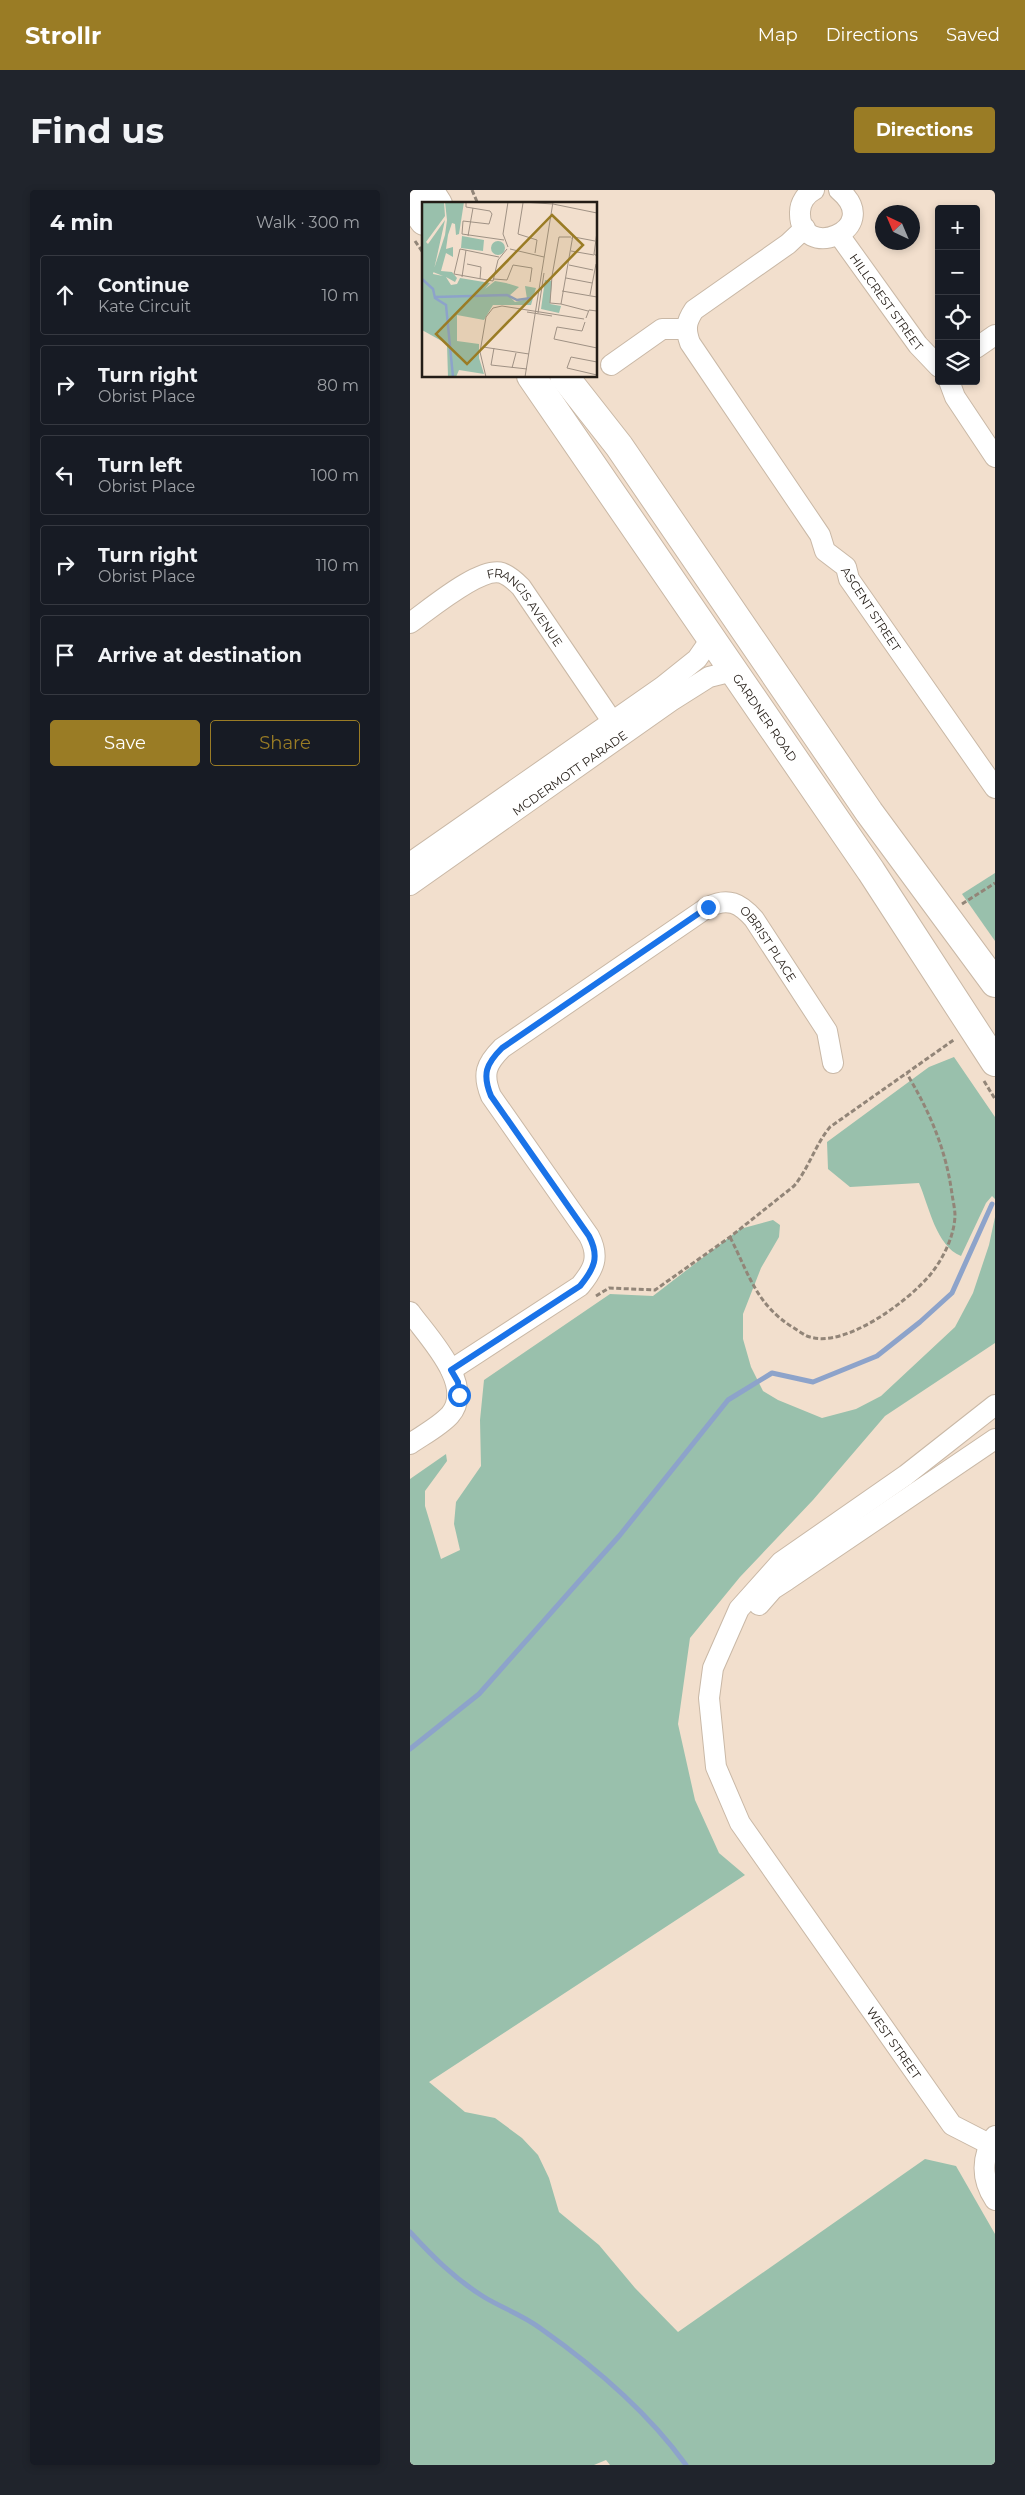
<!DOCTYPE html>
<html lang="en">
<head>
<meta charset="utf-8">
<style>
	:root { --surface:#171b24; --page:#20242c; --text:#f1f3f6; --muted:#9ea1a6; --line:#363941; --accent:#9a7c25 }
	body { margin:0; font-family:Montserrat,sans-serif; background:var(--page); color:var(--text) }
	.controls { position:absolute; right:15px; top:15px; display:grid; overflow:hidden; border-radius:5px; box-shadow:0 2px 8px #0003 }
	.controls button { width:45px; height:45px; display:grid; place-items:center; padding:0; border:0; border-bottom:1px solid var(--line); background:var(--surface); color:var(--text); font:25px sans-serif }
	.compass { position:absolute; left:465px; top:15px; width:45px; height:45px; border-radius:50%; background:var(--surface); box-shadow:0 2px 8px #0003; rotate:316deg }
	.stop { position:absolute; width:15px; height:15px; margin:-11px; border:4px solid #1a73e8; border-radius:50%; background:#fff }
	.stop.end { background:#1a73e8; border-color:#fff; box-shadow:0 1px 5px #0008 }
	.list { margin:0; padding:0; list-style:none }
	h2 { display:flex; justify-content:space-between; align-items:center; height:65px; margin:0; padding:0 20px; font-size:21px }
	h2 small { font-size:16px; font-weight:400; color:var(--muted) }
	.list li { display:grid; grid-template-columns:32px 1fr auto; gap:15px; align-items:center; box-sizing:border-box; height:80px; margin:0 10px 10px; padding:0 10px; border:1px solid var(--line); border-radius:5px }
	.list b { display:block; font-size:19px; white-space:nowrap }
	.list p { margin:0; font-size:16px; white-space:nowrap; color:var(--muted) }
	.list em { font-size:16px; font-style:normal; color:var(--muted) }
	.actions { display:flex; gap:10px; padding:15px 20px }
	.actions a { flex:1; padding:11px 0; border:1px solid var(--accent); border-radius:5px; text-align:center; font-size:18px; color:var(--accent) }
	.actions .main { background:var(--accent); color:#fff }
	.icon { flex:none; width:28px; height:28px; fill:none; stroke:currentColor; stroke-width:2; stroke-linecap:round; stroke-linejoin:round }
	.map { position:relative; flex:none; width:585px; height:2275px; overflow:hidden; border-radius:5px }
	header { display:flex; align-items:center; gap:30px; box-sizing:border-box; height:70px; padding:0 25px; background:var(--accent); color:#fff }
	header strong { font-size:24px }
	nav { display:flex; gap:28px; margin-inline-start:auto; font-size:18px }
	.intro { display:flex; align-items:center; justify-content:space-between; box-sizing:border-box; height:120px; padding:0 30px }
	h1 { margin:0; font-size:35px }
	.button { padding:12px 22px; border-radius:5px; background:var(--accent); color:#fff; font-size:18px; font-weight:700 }
	main { display:flex; gap:30px; padding:0 30px }
	aside { flex:1; background:var(--surface); border-radius:5px; box-shadow:0 2px 8px #0003 }
	.map>svg:first-child { display:block }
	.green { fill:#99c0ac }
	.lines { fill:none; stroke-linecap:round; stroke-linejoin:round }
	.stream { stroke:#8da3ca; stroke-width:5 }
	.street-casing { stroke:#c9b8a6; stroke-width:22 }
	.secondary-casing { stroke:#c9b8a6; stroke-width:30 }
	.path { stroke:#928578; stroke-width:3; stroke-dasharray:5 2.5; stroke-linecap:butt }
	.street { stroke:#fff; stroke-width:20 }
	.secondary { stroke:#fff; stroke-width:28 }
	.route { stroke:#1a73e8; stroke-width:6 }
	.labels { text-anchor:middle; dominant-baseline:central; stroke-width:4.5; stroke-linejoin:round; paint-order:stroke }
	.street-label { font-size:12px; fill:#231c16; stroke:#fff }
	.inset-river { fill:none; stroke:#8da3ca; stroke-width:2.5 }
	.inset-road { fill:none; stroke:#9f9184; stroke-width:1 }
	.view { fill:#9a7c25; fill-opacity:0.15; stroke:#9a7c25; stroke-width:2.5 }
	.inset-edge { fill:none; stroke:#231c16; stroke-width:2.5 }
</style>
</head>
<body>
<header>
<strong>Strollr</strong>
<nav><a>Map</a><a>Directions</a><a>Saved</a></nav>
</header>
<div class="intro"><h1>Find us</h1><a class="button">Directions</a></div>
<main>
<aside>
<h2>4 min<small>Walk · 300 m</small></h2>
<ul class="list">
<li><svg class="icon" aria-label="ahead" viewBox="0 0 24 24"><path d="M12 20V5M6 11l6-6 6 6"/></svg><div><b>Continue</b><p>Kate Circuit</p></div><em>10 m</em></li>
<li><svg class="icon" aria-label="right" viewBox="0 0 24 24"><path d="M7 20v-9h11M14 6l5 5-5 5"/></svg><div><b>Turn right</b><p>Obrist Place</p></div><em>80 m</em></li>
<li><svg class="icon" aria-label="left" viewBox="0 0 24 24"><path d="M17 20v-9H6M10 6l-5 5 5 5"/></svg><div><b>Turn left</b><p>Obrist Place</p></div><em>100 m</em></li>
<li><svg class="icon" aria-label="right" viewBox="0 0 24 24"><path d="M7 20v-9h11M14 6l5 5-5 5"/></svg><div><b>Turn right</b><p>Obrist Place</p></div><em>110 m</em></li>
<li><svg class="icon" aria-label="arrive" viewBox="0 0 24 24"><path d="M6 21V4h12l-3 4 3 4H6"/></svg><div><b>Arrive at destination</b></div></li>
</ul>
<div class="actions"><a class="main">Save</a><a>Share</a></div>
</aside>
<div class="map">
<svg width="585" height="2275" viewBox="0 0 585 2275">
	<rect width="100%" height="100%" fill="#f2dfcd"/>
	<g class="green">
		<polygon points="585,683 585,751 552,704"/>
		<path d="M544,867L585,927V1009L582,1006L576,1013L551,1066C526,1056 519,1016 509,993L440,997L418,979L417,952L519,877Z"/>
		<polygon points="585,1027 585,1153 475,1226 403,1310 330,1387 280,1448 268,1534 285,1610 309,1663 335,1685 19,1892 55,1922 85,1928 112,1948 128,1965 139,1988 149,2022 189,2055 225,2098 268,2142 515,1969 546,1976 585,2044 585,2275 200,2275 196,2270 184,2275 0,2275 0,1289 36,1264 37,1271 15,1301 15,1316 31,1369 50,1360 44,1334 46,1312 71,1276 70,1230 74,1190 200,1104 243,1106 330,1039 363,1030 370,1035 369,1047 351,1078 333,1124 333,1149 341,1177 353,1201 368,1210 412,1228 446,1219 471,1206 545,1137 563,1103 579,1055"/>
	</g>
	<g class="lines">
		<g class="stream">
			<polyline points="0,1559 69,1504 210,1345 318,1210 362,1183 403,1192 467,1166 510,1132 542,1103 582,1014"/>
			<path d="M0,2042C22,2066 45,2089 74,2107C92,2118 113,2125 130,2138C184,2176 237,2221 276,2275"/>
		</g>
		<defs>
			<g id="street">
				<path d="M404,0C396,4 390,13 390,22C388,73 476,40 429,0"/>
				<path d="M395,38L378,54L284,120C276,132 275,139 280,153L410,345L415,361L436,377L439,389L585,598"/>
				<path id="s1" d="M429,45L508,155L529,177"/>
				<polyline points="566,158 585,145"/>
				<polyline points="201,175 252,139 276,139"/>
				<polyline points="539,191 545,207 585,267"/>
				<path id="s2" d="M0,433C19,420 70,376 92,383C100,386 106,392 111,397L202,531"/>
				<polyline points="0,673 252,497 287,469 301,449"/>
				<path id="s3" d="M0,695L261,511L299,487L323,481"/>
				<path d="M0,1122C17,1146 66,1195 40,1225C30,1236 13,1245 0,1254"/>
				<path id="s4" d="M41,1180L170,1096C184,1079 190,1067 179,1046L81,906C72,884 76,874 92,858L298,717C318,707 330,713 344,729L417,841L423,873"/>
				<path id="s5" d="M585,1215L496,1285L371,1372L329,1419L303,1478L299,1508L306,1577L330,1633L542,1935L585,1957"/>
				<polyline points="349,1415 363,1399 377,1390 585,1249"/>
				<path d="M585,1946C571,1967 571,1989 585,2010"/>
			</g>
			<g id="secondary">
				<polyline points="19,0 28,14"/>
				<polyline points="0,11 14,31"/>
				<path id="s6" d="M121,186L461,681L585,872"/>
				<polyline points="154,186 209,256 459,622 585,793"/>
			</g>
		</defs>
		<use href="#street" class="street-casing"/>
		<use href="#secondary" class="secondary-casing"/>
		<g class="path">
			<polyline points="62,0 68,14"/>
			<polyline points="5,51 14,64"/>
			<polyline points="552,714 585,693"/>
			<polyline points="574,891 585,909"/>
			<path d="M320,1047C339,1084 346,1115 384,1138C389,1141 395,1146 400,1147C436,1158 498,1111 520,1085C533,1069 544,1047 545,1026C545,1019 543,1011 542,1004C536,960 520,922 497,884"/>
			<path d="M186,1106L199,1098L245,1100L320,1047L384,996C399,978 405,955 420,937L545,849"/>
		</g>
		<use href="#street" class="street"/>
		<use href="#secondary" class="secondary"/>
	</g>
	<g class="lines">
		<path class="route" d="M49,1205L48,1192L41,1180L170,1096C184,1079 190,1067 179,1046L81,906C72,884 76,874 92,858L298,717"/>
	</g>
	<g class="labels">
		<g class="street-label">
			<text stroke="none"><textPath href="#s1" startOffset="82">HILLCREST STREET</textPath></text>
			<text transform="translate(461 419) rotate(57)">ASCENT STREET</text>
			<text stroke="none"><textPath href="#s2" startOffset="146">FRANCIS AVENUE</textPath></text>
			<text stroke="none"><textPath href="#s6" startOffset="414">GARDNER ROAD</textPath></text>
			<text stroke="none"><textPath href="#s3" startOffset="195">MCDERMOTT PARADE</textPath></text>
			<text stroke="none"><textPath href="#s4" startOffset="764">OBRIST PLACE</textPath></text>
			<text stroke="none"><textPath href="#s5" startOffset="822">WEST STREET</textPath></text>
		</g>
	</g>
	<g transform="translate(12 12)">
		<rect width="175" height="175" fill="#f2dfcd"/>
		<path d="M0,0H22L23,14L4,40L6,42L23,18L11,72L21,74L11,70L23,33L25,18L23,0H42L37,32L34,33L33,22L30,21L26,33L24,47L31,45V55L24,51L19,69L30,70L35,76L33,80L24,75L29,83L35,82L38,76L68,81L63,87L73,79L84,81L97,85L87,94L93,100L109,96L105,97L103,84L114,86L109,103H71L62,118L35,113V139L57,142V156L62,172L37,168L34,175H26L25,142L0,128ZM40,34L62,38L61,49L39,46ZM69 46a7 7 0 1 1 14 0a7 7 0 1 1-14 0ZM123,78L130,79L128,102L139,104L137,111L119,107Z" fill="#99c0ac"/>
		<path class="inset-river" d="M0,77L11,87L13,96L24,103L31,175M13,95L85,93L95,98L109,96"/>
		<path class="inset-road" d="M44,0V5L68,9L70,12L67,22L41,19L40,32L82,38M100,0L131,2L175,11M101,1L96,32L115,38L113,51M175,30L172,52L175,54M46,34L51,6M152,35L173,39M150,37L151,33L139,102L166,109M86,45L81,32L86,0M88,47L122,55M149,49L172,53M77,55L38,47L32,72L71,79L76,58L85,47M45,62L59,65L58,77M147,63L171,68M40,75L44,48M144,76L170,81M72,77L85,78L91,63L110,66L108,80M140,89L175,95M168,93L174,62M139,102L128,101L130,74L137,35H149M105,110L130,114M116,111L122,71M164,116L167,108L175,109M163,120L160,129L135,125L132,137L175,146M61,145L107,152M72,146L69,163L105,167M175,160L149,155L145,166L175,173M90,166L94,151M64,175L58,150L64,115L71,106L80,104L162,117M103,175L131,0"/>
		<path class="view" d="M130,13L161,43L45,162L14,132Z"/>
		<rect width="175" height="175" class="inset-edge"/>
	</g>
</svg>
<div class="controls">
<button>+</button>
<button>−</button>
<button><svg class="icon" aria-label="locate" viewBox="0 0 24 24"><circle cx="12" cy="12" r="6"/><path d="M12 2v4M12 18v4M2 12h4M18 12h4"/></svg></button>
<button><svg class="icon" aria-label="layers" viewBox="0 0 24 24"><path d="M12 4l9 5-9 5-9-5zM3 14l9 5 9-5"/></svg></button>
</div>
<svg class="compass" viewBox="-18 -18 36 36"><path d="M0-13l5 13h-10z" fill="#e53935"/><path d="M0 13l5-13h-10z" fill="#9ea1a6"/></svg>
<div class="stop" style="left:49px;top:1205px"></div>
<div class="stop end" style="left:298px;top:717px"></div>
</div>
</main>
</body>
</html>
